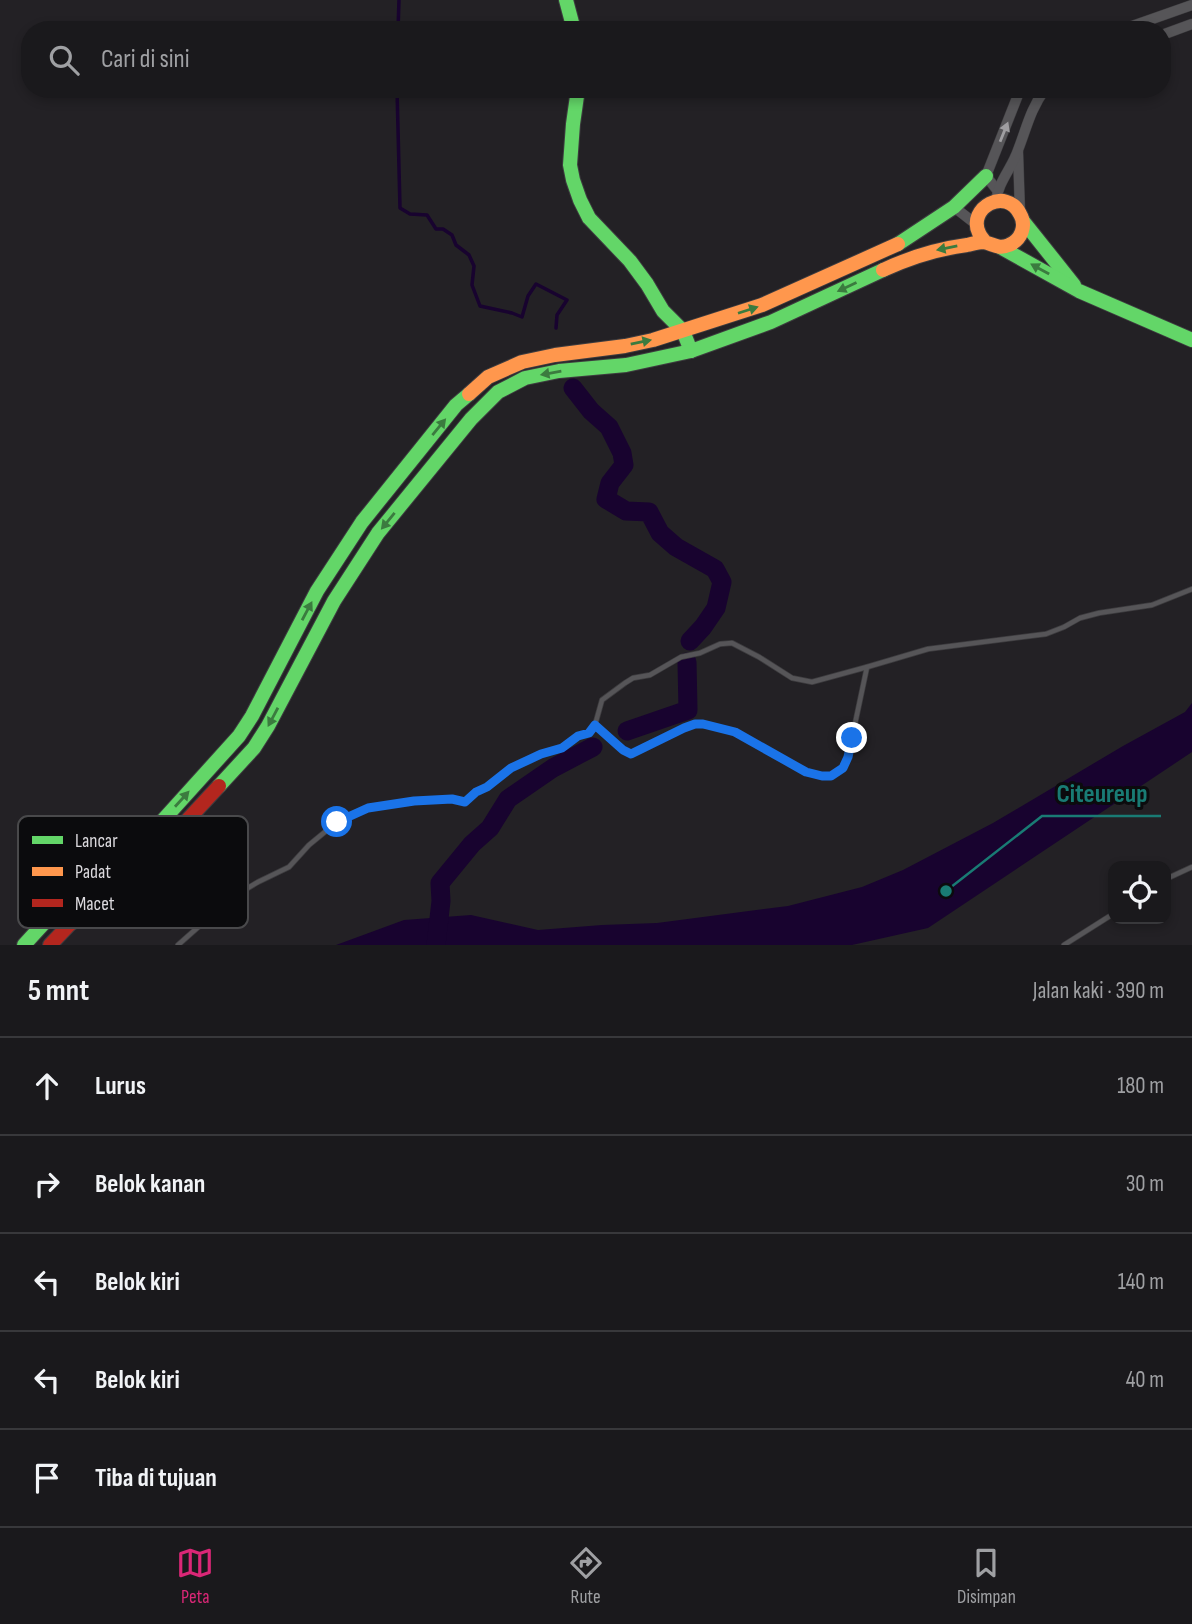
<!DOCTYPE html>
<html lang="id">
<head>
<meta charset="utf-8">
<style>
	:root { --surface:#1a191c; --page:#232225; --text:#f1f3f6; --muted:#9fa0a3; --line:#38383b; --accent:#db2777 }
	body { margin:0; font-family:"Sofia Sans Condensed",sans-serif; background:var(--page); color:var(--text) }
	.controls { position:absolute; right:21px; bottom:21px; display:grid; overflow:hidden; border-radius:14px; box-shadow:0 4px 10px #0003 }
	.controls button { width:63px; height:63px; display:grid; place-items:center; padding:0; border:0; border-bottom:2px solid var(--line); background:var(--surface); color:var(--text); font:35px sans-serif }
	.stop { position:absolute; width:21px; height:21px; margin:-16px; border:5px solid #1a73e8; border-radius:50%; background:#fff }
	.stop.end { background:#1a73e8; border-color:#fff; box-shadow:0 2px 7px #0008 }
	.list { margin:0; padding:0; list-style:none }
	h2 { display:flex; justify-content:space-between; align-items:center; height:91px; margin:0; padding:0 28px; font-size:30px }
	h2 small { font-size:23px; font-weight:400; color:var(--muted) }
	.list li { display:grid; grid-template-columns:46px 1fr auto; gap:21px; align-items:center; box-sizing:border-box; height:98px; padding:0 28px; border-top:2px solid var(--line) }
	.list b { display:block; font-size:26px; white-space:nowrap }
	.list em { font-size:23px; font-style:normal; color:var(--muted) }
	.icon { flex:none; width:38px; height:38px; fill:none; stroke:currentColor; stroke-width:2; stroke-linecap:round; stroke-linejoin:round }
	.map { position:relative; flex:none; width:1192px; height:945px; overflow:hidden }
	.search { position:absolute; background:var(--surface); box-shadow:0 4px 10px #0003; left:21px; right:21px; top:21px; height:77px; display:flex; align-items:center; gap:18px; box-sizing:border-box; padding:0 24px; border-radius:28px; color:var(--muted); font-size:26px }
	.sheet { height:581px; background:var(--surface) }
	nav { display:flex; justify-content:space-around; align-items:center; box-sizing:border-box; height:98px; border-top:2px solid var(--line); background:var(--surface); font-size:19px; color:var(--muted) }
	nav a { display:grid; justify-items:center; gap:4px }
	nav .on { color:var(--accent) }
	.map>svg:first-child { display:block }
	.water { fill:#18032f }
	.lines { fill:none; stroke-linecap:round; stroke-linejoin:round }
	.stream { stroke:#18032f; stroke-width:3.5 }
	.river { stroke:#18032f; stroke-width:19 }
	.lane-casing { stroke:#3d3c3f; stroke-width:6 }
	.street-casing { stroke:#3d3c3f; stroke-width:11 }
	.fast-casing { stroke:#3d3c3f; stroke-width:16 }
	.slow-casing { stroke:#3d3c3f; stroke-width:16 }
	.jam-casing { stroke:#3d3c3f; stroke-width:16 }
	.lane { stroke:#565558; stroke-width:4.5 }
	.street { stroke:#565558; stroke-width:10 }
	.fast { stroke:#63d668; stroke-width:14 }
	.slow { stroke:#ff974d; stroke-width:14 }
	.jam { stroke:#b3261e; stroke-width:14 }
	.oneway { fill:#9f9ea1 }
	.oneway2 { fill:#3b7b3f }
	.route { stroke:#1a73e8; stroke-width:9 }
	.key { fill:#0b0b0d; stroke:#49494b; stroke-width:2 }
	.key-label { font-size:19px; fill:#dbd9dd }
	.leader { fill:none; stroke:#197b74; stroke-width:2.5 }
	.callout-dot { fill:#197b74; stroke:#0b0b0d; stroke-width:2.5 }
	.callout-label { font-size:26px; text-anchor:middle; font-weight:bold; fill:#197b74; stroke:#0b0b0d; stroke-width:6; stroke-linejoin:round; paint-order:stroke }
</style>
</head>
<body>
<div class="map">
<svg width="1192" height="945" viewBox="0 0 1192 945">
	<rect width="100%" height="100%" fill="#232125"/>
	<polygon class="water" points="1192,703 1192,752 928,928 852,945 336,945 404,920 471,915 538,930 602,925 657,923 788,906 862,887 903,870 993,823 1123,746 1185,712"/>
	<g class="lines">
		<g class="stream">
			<polyline points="398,30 399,0"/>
			<polyline points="397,89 400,208 410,214 427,215 436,229 443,229 452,235 456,245 469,255 474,266 472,285 480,306 512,313 522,317 528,296 536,284 567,300 557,315 556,328"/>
		</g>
		<g class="river">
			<polyline points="573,388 591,411 609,427 622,453 624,465 610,483 606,499 626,511 649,512 660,533 676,547 715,569 722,582 716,608 703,627 690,641"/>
			<polyline points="627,731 688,710 687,662"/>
			<polyline points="436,945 441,901 440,883 472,844 490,828 508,799 553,768 593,747"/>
		</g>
		<defs>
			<g id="lane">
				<path d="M595,725L623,750L631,754C650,747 683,723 701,725C733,727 762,747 790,762C799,768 809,774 819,776C835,778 843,771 848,757L867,667"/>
				<polyline points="1166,879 1192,867"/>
				<polyline points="178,945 231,898 258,882 289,867 309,845 337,822 368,808 414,801 452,799 465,802 476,792 487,787 511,768 541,754 562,749 578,736 589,733 595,725 602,700 625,683 633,678 650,675 681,657 700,653 720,644 732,643 759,657 792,678 812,682 867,667 928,649 1046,634 1064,627 1080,618 1099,613 1152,605 1192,589"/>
				<polyline points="1064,945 1113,914"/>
			</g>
			<g id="street">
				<polyline points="1121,30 1192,5"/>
				<polyline points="1162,35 1192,24"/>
				<polyline points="1018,152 1020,213"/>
				<polyline points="997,190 986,176 1018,95 1023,89"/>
				<path d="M996,201C998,182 1012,168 1018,150C1027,127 1030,110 1045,89"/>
				<polyline points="954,207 977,225"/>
			</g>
			<g id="fast">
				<polyline points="566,0 574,30"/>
				<polyline points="578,89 573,124 570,165 573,180 580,200 589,218 630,261 647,284 663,311 683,331 691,351"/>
				<polyline points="1023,221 1074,285"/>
				<polyline points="898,244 954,207 986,176"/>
				<polyline points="1000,247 1079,291 1192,340"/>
				<polyline points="219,786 254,748 268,726 334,601 378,533 471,419 498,392 525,378 559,371 626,365 691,351 771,322 883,270"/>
				<polyline points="24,945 56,910 131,852 155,829 239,736 252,716 317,591 362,522 456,405 469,394"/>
			</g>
			<g id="slow">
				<path d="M883,270C911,257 937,249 967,245C972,244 978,242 983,242C992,243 998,250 1009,245C1021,240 1027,226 1020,214C1006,186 967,208 979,233C980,236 983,239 985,242"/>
				<polyline points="469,394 488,377 522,362 555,355 625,346 653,340 762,305 898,244"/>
			</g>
			<polyline id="jam" points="50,945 69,925 144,867 219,786"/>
		</defs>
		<use href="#lane" class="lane-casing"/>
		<use href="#street" class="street-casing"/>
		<use href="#fast" class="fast-casing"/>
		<use href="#slow" class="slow-casing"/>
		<use href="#jam" class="jam-casing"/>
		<use href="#lane" class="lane"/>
		<use href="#street" class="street"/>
		<use href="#fast" class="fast"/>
		<use href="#slow" class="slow"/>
		<use href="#jam" class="jam"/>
	</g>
	<defs><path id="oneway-solid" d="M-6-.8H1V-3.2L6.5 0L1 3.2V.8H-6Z" transform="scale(1.75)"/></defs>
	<use class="oneway" href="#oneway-solid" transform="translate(1004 132) rotate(-68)"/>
	<g class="oneway2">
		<use href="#oneway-solid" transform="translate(947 248) rotate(169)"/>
		<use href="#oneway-solid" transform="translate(1040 269) rotate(-151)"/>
		<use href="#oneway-solid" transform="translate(847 287) rotate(155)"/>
		<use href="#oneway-solid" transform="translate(748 310) rotate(-18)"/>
		<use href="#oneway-solid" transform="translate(641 342) rotate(-12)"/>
		<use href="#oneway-solid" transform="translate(551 373) rotate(170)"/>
		<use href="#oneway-solid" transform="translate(439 427) rotate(-51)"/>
		<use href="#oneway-solid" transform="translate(388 521) rotate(129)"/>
		<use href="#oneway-solid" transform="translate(307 611) rotate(-62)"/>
		<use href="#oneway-solid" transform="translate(273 717) rotate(118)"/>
		<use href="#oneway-solid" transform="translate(182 799) rotate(-48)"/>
	</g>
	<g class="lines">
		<polyline class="route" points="337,822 368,808 414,801 452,799 465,802 476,792 487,787 511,768 541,754 562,748 578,736 589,733 595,725 623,750 631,754 684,728 695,724 703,724 735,732 806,772 822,776 831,776 843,768 848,757 852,738"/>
	</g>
	<rect x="18" y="816" width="230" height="112" rx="10" class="key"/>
	<rect x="32" y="836" width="31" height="8" fill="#63d668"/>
	<rect x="32" y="867" width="31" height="9" fill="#ff974d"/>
	<rect x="32" y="899" width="31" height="8" fill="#b3261e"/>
	<g class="key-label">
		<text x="75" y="847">Lancar</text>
		<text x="75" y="878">Padat</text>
		<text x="75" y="910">Macet</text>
	</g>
	<path class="leader" d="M946 891L1042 816H1161"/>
	<circle class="callout-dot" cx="946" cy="891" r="7"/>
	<g class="callout-label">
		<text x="1102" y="802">Citeureup</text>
	</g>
</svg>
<div class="controls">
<button><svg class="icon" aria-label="locate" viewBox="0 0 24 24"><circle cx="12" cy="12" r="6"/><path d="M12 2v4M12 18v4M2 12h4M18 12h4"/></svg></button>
</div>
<div class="stop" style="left:337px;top:822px"></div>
<div class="stop end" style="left:852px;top:738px"></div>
<div class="search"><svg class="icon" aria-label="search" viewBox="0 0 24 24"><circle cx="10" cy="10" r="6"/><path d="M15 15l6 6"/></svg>Cari di sini</div>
</div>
<section class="sheet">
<h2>5 mnt<small>Jalan kaki · 390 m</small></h2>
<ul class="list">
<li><svg class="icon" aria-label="ahead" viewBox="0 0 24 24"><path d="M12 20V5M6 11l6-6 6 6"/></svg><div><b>Lurus</b></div><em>180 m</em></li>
<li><svg class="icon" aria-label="right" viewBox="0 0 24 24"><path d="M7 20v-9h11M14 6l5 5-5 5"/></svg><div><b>Belok kanan</b></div><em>30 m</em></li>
<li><svg class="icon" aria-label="left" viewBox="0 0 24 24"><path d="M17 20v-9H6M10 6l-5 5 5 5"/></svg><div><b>Belok kiri</b></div><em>140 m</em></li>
<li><svg class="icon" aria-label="left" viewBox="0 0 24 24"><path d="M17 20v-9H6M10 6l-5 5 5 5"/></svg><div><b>Belok kiri</b></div><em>40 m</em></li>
<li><svg class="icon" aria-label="arrive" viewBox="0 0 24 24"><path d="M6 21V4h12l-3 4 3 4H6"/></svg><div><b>Tiba di tujuan</b></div></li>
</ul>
</section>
<nav>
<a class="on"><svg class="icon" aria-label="map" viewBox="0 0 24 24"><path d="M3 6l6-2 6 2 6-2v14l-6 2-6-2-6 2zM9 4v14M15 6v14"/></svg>Peta</a>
<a><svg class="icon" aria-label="directions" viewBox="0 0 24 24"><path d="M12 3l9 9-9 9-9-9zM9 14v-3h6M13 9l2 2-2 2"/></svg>Rute</a>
<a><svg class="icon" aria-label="saved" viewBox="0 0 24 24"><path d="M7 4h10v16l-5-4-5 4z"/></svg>Disimpan</a>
</nav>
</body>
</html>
